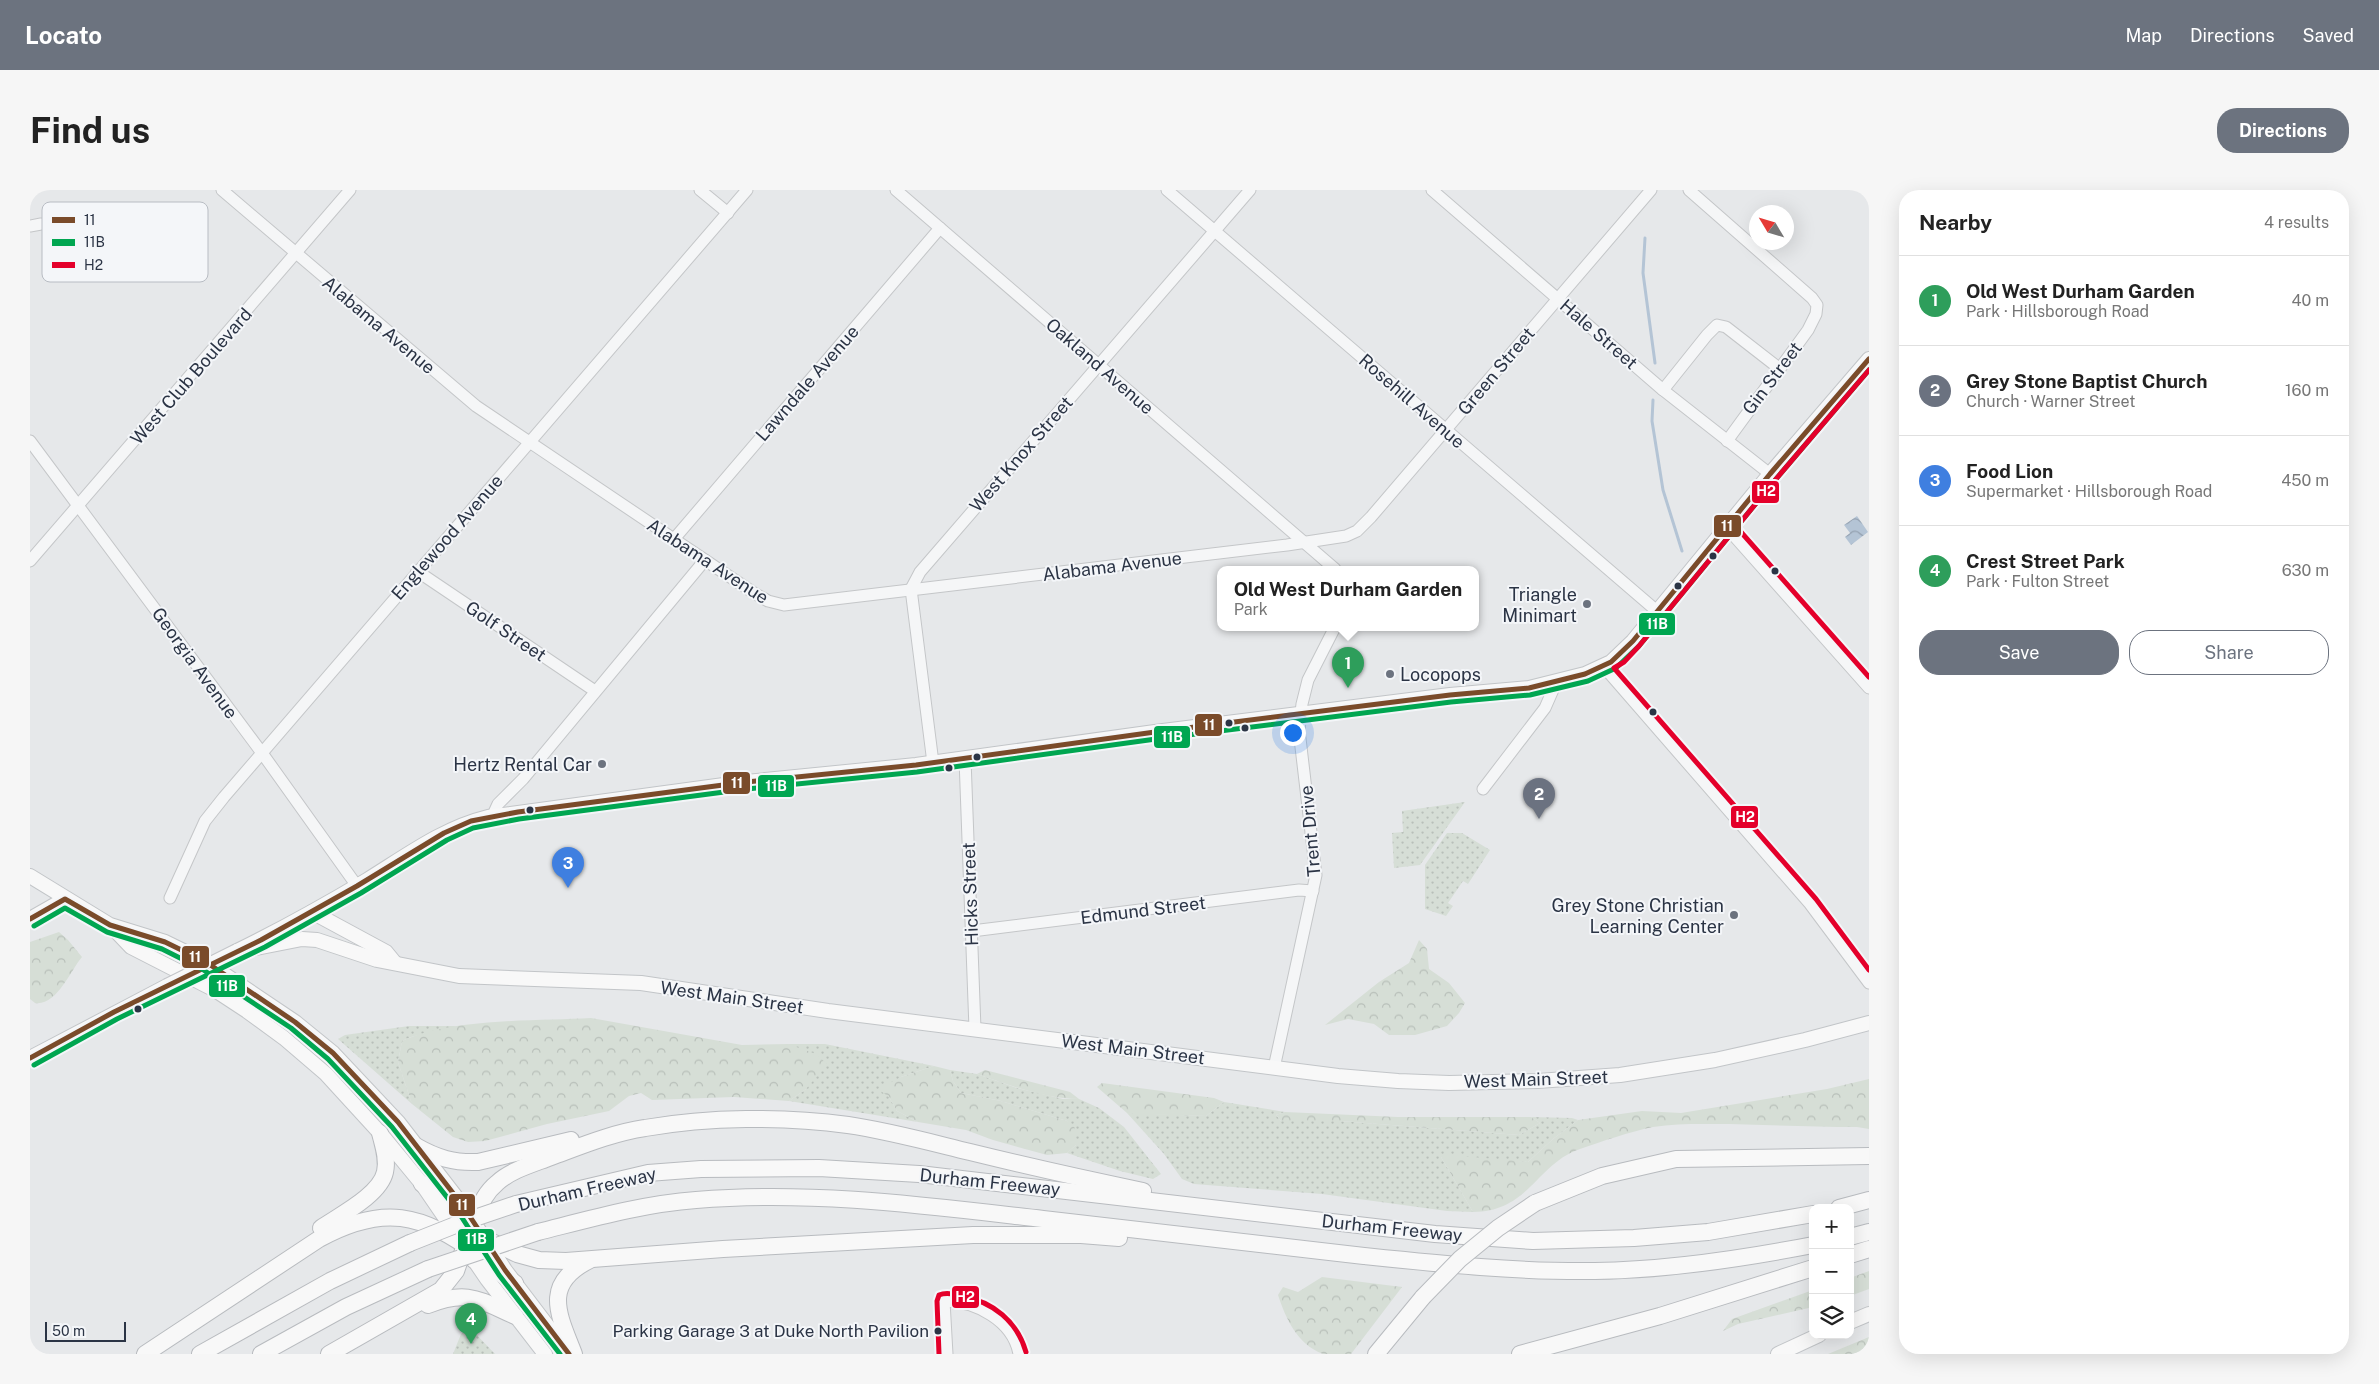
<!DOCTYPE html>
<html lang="en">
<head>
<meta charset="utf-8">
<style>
	:root { --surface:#fff; --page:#f6f6f6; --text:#222; --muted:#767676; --line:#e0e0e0; --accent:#6c737f }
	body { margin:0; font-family:"Public Sans",sans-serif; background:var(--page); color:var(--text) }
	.controls { position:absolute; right:15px; bottom:15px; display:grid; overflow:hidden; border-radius:10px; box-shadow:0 5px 20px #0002 }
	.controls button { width:45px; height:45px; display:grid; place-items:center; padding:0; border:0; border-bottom:1px solid var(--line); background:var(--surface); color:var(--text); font:25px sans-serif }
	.compass { position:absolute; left:1719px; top:15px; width:45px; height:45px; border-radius:50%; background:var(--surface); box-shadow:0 5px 20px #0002; rotate:308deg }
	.scale { position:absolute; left:15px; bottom:12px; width:81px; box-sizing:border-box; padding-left:5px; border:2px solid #2b3445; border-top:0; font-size:14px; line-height:18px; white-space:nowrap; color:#2b3445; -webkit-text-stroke:4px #f4f6f9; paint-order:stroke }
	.you { position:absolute; left:1262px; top:542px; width:18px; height:18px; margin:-12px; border:4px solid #fff; border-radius:50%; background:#1a73e8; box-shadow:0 0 0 8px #1a73e833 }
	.badge { display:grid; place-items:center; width:32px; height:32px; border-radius:50%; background:var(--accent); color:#fff; font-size:16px; font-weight:700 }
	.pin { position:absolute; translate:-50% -41px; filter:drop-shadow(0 1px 2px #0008) }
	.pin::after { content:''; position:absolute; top:26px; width:18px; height:15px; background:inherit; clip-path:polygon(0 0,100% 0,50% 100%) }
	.popup { position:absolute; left:1187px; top:376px; width:262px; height:65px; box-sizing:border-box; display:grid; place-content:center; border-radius:10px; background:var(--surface); filter:drop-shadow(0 1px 4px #0005); font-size:16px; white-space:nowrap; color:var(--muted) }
	.popup b { font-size:19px; color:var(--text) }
	.popup::after { content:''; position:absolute; left:50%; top:100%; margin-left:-10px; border:10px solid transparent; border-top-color:var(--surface) }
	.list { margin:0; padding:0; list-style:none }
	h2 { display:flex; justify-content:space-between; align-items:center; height:65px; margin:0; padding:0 20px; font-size:21px }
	h2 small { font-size:16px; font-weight:400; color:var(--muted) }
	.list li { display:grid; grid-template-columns:32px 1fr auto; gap:15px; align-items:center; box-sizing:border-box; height:90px; padding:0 20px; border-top:1px solid var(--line) }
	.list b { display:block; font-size:19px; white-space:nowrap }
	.list p { margin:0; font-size:16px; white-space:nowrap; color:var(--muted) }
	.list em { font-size:16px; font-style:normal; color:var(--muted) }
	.actions { display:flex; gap:10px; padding:15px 20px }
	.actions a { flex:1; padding:11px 0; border:1px solid var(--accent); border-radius:20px; text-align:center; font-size:18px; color:var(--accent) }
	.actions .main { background:var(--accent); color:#fff }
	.icon { flex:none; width:28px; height:28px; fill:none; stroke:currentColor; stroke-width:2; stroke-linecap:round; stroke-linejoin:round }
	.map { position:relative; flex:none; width:1839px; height:1164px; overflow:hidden; border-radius:20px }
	header { display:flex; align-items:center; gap:30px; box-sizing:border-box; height:70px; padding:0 25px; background:var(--accent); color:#fff }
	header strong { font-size:24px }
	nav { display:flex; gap:28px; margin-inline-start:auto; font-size:18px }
	.intro { display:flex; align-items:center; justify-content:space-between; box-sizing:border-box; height:120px; padding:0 30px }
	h1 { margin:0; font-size:35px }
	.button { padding:12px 22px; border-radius:20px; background:var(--accent); color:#fff; font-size:18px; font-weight:700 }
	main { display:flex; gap:30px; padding:0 30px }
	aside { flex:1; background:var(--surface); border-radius:20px; box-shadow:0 5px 20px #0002 }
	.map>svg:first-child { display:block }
	.grass { fill:url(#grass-dots) }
	.forest { fill:url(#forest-crowns) }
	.water { fill:url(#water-waves) }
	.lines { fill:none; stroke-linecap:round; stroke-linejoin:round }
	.stream { stroke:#b4c4d5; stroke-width:3 }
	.minor-casing { stroke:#c4c6c8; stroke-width:13 }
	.major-casing { stroke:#c2c5c8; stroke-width:16 }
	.highway-casing { stroke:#b8bbbf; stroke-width:18 }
	.minor { stroke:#f5f6f7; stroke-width:11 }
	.major { stroke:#f8f8f8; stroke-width:14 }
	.highway { stroke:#f8f8f8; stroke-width:16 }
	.major-bridge-casing { stroke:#c2c5c8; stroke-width:16; stroke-linecap:butt }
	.highway-bridge-casing { stroke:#b8bbbf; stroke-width:18; stroke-linecap:butt }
	.major-bridge { stroke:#f8f8f8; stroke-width:14 }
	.highway-bridge { stroke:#f8f8f8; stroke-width:16 }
	.bus-1-casing { stroke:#f4f6f9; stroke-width:9 }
	.bus-2-casing { stroke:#f4f6f9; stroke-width:9 }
	.bus-3-casing { stroke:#f4f6f9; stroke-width:9 }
	.bus-1 { stroke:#7a4b2a; stroke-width:5 }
	.bus-2 { stroke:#00a651; stroke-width:5 }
	.bus-3 { stroke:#e4002b; stroke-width:5 }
	.bus-dot { fill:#2b3445; stroke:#f4f6f9; stroke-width:2 }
	.poi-dot { fill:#6c737f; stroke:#f4f6f9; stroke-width:2 }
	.labels { text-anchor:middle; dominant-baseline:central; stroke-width:4; stroke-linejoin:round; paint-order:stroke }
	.bus-label { font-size:17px; fill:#2b3445; stroke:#f4f6f9; text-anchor:end }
	.street-label { font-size:18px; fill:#2b3445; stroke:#f4f6f9 }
	.poi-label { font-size:18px; fill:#2b3445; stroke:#f4f6f9; text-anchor:end }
	.key { fill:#f4f6f9; stroke:#b8bcc3; stroke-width:1 }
	.key-label { font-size:14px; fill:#2b3445 }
	.line-badge { stroke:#f4f6f9; stroke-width:2 }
	.badge-label { font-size:14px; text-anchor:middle; font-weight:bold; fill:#fff }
</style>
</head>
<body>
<header>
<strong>Locato</strong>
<nav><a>Map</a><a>Directions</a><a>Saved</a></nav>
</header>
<div class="intro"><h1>Find us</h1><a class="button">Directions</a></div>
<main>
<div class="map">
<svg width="1839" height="1164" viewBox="0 0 1839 1164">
	<defs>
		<pattern id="grass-dots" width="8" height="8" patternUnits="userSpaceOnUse" patternTransform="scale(1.25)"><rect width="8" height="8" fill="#d6ded6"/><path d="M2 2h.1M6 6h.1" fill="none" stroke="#b8bfb9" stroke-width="1.8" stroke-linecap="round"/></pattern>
		<pattern id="forest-crowns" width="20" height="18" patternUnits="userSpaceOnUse" patternTransform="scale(1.25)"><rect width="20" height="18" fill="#d6ded6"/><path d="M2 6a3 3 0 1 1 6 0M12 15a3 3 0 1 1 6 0" fill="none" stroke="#b8bfb9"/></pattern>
		<pattern id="water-waves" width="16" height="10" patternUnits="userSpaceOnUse" patternTransform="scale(1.25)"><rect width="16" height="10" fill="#b4c4d5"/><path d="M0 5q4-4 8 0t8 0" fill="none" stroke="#93a0af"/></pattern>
	</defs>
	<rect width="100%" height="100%" fill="#e6e8ea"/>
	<g class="grass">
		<polygon points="1435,612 1390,675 1364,678 1362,643 1373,642 1372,621"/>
		<polygon points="1417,643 1432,643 1460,660 1438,694 1433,691 1418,713 1423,716 1416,726 1395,719 1395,675"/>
		<polygon points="379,836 428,836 381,847 372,851 368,872 382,914 308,849 315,845"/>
		<polygon points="758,854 795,854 904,876 871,887 859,907 867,921 888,932 759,911 776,899"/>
		<polygon points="920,880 947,884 987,898 1033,909 1049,909 1069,918 1094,937 1131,984 1123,989 1090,981 1037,963 1046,955 1037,931 971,911 931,903 923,891"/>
		<polygon points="1194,912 1255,922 1246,925 1251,931 1310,931 1489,945 1510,933 1501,927 1542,928 1548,930 1523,949 1498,972 1411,967 1443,1022 1417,1021 1292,1004 1164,994 1152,989 1134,964 1097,923 1176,926"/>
		<polygon points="442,1140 465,1164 423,1164 431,1144"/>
	</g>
	<g class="forest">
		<path d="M29,742L38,750L52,767C40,781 27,816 5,813L0,809V752Z"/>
		<polygon points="1389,750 1397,759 1399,779 1419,793 1435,813 1429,823 1417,836 1385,845 1359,845 1344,834 1318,829 1295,835 1349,792 1379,773"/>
		<path d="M561,828L712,855L758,854L786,864L797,874L776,899L759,911L704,907L622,910L611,903L599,906L579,921L517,934L455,951L438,952L423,947L382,914L368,872L372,851C421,828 507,831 561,828Z"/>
		<polygon points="904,876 920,880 923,891 931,903 971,911 1037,931 1045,938 1046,955 1037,963 1017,965 963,950 936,940 888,932 867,921 859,907 848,899 871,887"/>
		<path d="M955,880L1040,902L1049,909C1014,909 979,895 947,884Z"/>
		<path d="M1839,889V939L1827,937C1784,937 1742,935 1699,934C1673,934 1648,933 1623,937C1599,942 1573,951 1550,959C1506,974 1499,1022 1443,1022L1411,967L1419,965L1498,972L1523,949L1548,930L1612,921L1651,923L1797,899Z"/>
		<polygon points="1072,893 1184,908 1194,912 1176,926 1104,924 1097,923 1067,897"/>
		<polygon points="1255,922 1368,927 1501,927 1510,933 1489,945 1310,931 1251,931 1246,925"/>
		<polygon points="1839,1081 1839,1099 1820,1106 1820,1088"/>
		<path d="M1292,1087L1372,1097L1321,1164C1313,1164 1300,1164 1293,1164C1267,1154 1256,1129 1248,1105L1253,1097L1268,1102Z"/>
		<polygon points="1783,1100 1783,1117 1708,1134 1693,1141 1702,1129"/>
		<polygon points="1839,1147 1839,1164 1798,1164"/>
	</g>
	<polygon class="water" points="1827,326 1838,342 1821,355 1815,347 1820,343 1814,335"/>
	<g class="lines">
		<g class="stream">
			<polyline points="1615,48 1613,83 1625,173"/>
			<polyline points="1623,210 1622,231 1633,300 1652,361"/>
		</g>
		<defs>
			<g id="minor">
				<polyline points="192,0 446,216 724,403 738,411 754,415 1257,355 1316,346 1327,341 1341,327 1621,0"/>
				<polyline points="670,0 698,23"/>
				<polyline points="866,0 1305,379"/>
				<polyline points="1137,0 1628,422"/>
				<polyline points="1402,0 1633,200 1740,284"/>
				<polyline points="1659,0 1782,108 1787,115 1786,124 1778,140 1697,251"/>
				<polyline points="0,36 11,34"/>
				<polyline points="1633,200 1677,145 1687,135 1696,137 1750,179"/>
				<polyline points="0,251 232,563 327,696"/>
				<polyline points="1697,338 1839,498"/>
				<polyline points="644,349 910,38"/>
				<polyline points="0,371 320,0"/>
				<polyline points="387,381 565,501"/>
				<polyline points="1573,476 1780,714 1839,793"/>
				<polyline points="935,569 945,839"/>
				<polyline points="903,573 881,399 890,382 1220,0"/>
				<polyline points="1453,599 1515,518 1526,493"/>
				<polyline points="462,627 468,614 493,589 675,370"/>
				<polyline points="140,708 175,631 194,607 717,0"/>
				<polyline points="942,741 1269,700 1283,701"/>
				<polyline points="1244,878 1286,685 1269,540 1272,514 1278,490 1305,437"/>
				<path d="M917,1164L914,1111C945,1111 983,1130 989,1164"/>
			</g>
			<g id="major">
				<polyline points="0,686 80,735 135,752 176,772 265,832 303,863 368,932 433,1016 475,1080 539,1164"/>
				<polyline points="282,722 356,762 365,773"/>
				<polyline points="0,729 35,709"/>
				<polyline points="81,736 101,757 185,800 217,821 254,848 296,884 350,943 392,994 457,1089 515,1164"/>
				<polyline points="221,759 272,749 287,750 347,770 429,786 611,793 798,821 1043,852 1308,886 1368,891 1419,893 1508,891 1590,885 1685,870 1775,850 1839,833"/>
				<path d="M207,761C252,739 295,715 337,690C376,666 413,638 458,627L716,592L886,575L1125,542L1420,505L1499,498L1555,484L1581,472L1603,451L1740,284L1839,169"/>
				<polyline points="0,868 137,796"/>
				<polyline points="1820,1132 1839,1124"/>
				<polyline points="1748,1164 1789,1145"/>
			</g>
			<g id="highway">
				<path d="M386,956C407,968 424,973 448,972L541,950"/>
				<polyline points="392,994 405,1000 425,1025 456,1049 487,1064 509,1070 536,1071 693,1059 943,1045 1051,1045 1089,1048"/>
				<polyline points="1505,1013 1572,986 1646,969 1839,966"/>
				<polyline points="486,1014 618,983 671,979 789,978 889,984 1405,1044 1503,1051 1604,1048 1678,1042 1783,1024"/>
				<polyline points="1809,1018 1839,1010"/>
				<path d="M291,1038C310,1025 350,1005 355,982C358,969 353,955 350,943"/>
				<path d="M508,1042C560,1029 612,1014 666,1010C781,1000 899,1016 1013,1029C1120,1041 1227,1054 1334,1066C1411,1074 1487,1082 1565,1081C1639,1080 1711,1069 1783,1055"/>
				<polyline points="1820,1047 1839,1042"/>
				<polyline points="1820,1065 1839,1059"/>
				<path d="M444,1070C440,1044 446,1010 467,993C481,980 503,974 521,967C551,956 582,943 615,938C678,927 754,926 818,935C859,941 899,952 940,962C997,976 1055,989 1113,1001"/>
				<path d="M398,1115C438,1099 449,1110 485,1126"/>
				<path d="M115,1164L289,1049C353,1014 391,1023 449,1065C461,1074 471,1086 485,1093"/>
				<polyline points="170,1164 300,1091 380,1053"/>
				<polyline points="231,1164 316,1117 398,1079"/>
				<polyline points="299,1164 411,1100 426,1081 434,1058"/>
				<path d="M544,1164C529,1125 511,1094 560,1070"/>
				<polyline points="1346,1164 1393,1107"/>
				<polyline points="1490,1164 1630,1126 1783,1078"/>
			</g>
		</defs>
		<use href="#minor" class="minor-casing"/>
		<use href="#major" class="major-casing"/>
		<use href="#highway" class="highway-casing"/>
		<use href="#minor" class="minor"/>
		<use href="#major" class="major"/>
		<use href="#highway" class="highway"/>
		<defs>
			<polyline id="major-bridge" points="137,796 207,761"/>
			<g id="highway-bridge">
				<polyline points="380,1053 433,1032 486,1014"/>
				<polyline points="398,1079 508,1042"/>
				<polyline points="1393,1107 1430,1069 1468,1038 1505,1013"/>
			</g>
		</defs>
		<use href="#major-bridge" class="major-bridge-casing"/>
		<use href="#highway-bridge" class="highway-bridge-casing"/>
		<use href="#major-bridge" class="major-bridge"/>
		<use href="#highway-bridge" class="highway-bridge"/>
		<defs>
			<g id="bus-1">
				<polyline points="0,729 35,709 80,735 135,752 176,772 265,832 303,863 368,932 433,1016 475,1080 539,1164"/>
				<polyline points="0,868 84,822 231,750 327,696 414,643 441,631 488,622 716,592 886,575 1125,542 1420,505 1499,498 1555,484 1581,472 1603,451 1740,284 1839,169"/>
			</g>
			<g id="bus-2">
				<polyline points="4,736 35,718 77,742 132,759 172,779 261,838 298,869 362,937 427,1020 469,1085 530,1164"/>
				<polyline points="4,875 87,829 235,757 331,703 417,650 443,638 489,629 717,599 887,582 1126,549 1421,512 1500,505 1558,491 1586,478 1609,456 1746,289 1839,180"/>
			</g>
			<g id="bus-3">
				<polyline points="1839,180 1746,289 1609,456 1594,472 1584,478 1786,709 1839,780"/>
				<polyline points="1703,333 1839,487"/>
				<path d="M909,1164L907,1111L909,1105C916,1102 925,1104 932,1106C963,1112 987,1131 996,1162"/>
			</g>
		</defs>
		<use href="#bus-1" class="bus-1-casing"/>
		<use href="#bus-2" class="bus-2-casing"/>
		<use href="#bus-3" class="bus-3-casing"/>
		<use href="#bus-1" class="bus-1"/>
		<use href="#bus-2" class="bus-2"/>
		<use href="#bus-3" class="bus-3"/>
	</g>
	<g class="bus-dot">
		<circle cx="1683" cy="366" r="4.5"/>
		<circle cx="1745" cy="381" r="4.5"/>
		<circle cx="1648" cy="396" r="4.5"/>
		<circle cx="1623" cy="522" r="4.5"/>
		<circle cx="1199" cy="533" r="4.5"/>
		<circle cx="1215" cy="538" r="4.5"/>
		<circle cx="947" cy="567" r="4.5"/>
		<circle cx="919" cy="578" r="4.5"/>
		<circle cx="500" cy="620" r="4.5"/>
		<circle cx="108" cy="819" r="4.5"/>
		<circle cx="908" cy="1141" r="4.5"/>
	</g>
	<g class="poi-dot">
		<circle cx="1557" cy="414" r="5"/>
		<circle cx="1360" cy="484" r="5"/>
		<circle cx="572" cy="574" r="5"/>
		<circle cx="1704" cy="725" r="5"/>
	</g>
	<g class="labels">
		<g class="bus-label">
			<text x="899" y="1141">Parking Garage 3 at Duke North Pavilion</text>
		</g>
		<g class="street-label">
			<text transform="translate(349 135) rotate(40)">Alabama Avenue</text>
			<text transform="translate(1569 144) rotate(41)">Hale Street</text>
			<text transform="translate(1070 176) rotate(41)">Oakland Avenue</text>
			<text transform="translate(1466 181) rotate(-50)">Green Street</text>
			<text transform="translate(161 186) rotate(-49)">West Club Boulevard</text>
			<text transform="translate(1742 188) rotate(-53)">Gin Street</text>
			<text transform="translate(777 193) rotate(-49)">Lawndale Avenue</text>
			<text transform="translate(1382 211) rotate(41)">Rosehill Avenue</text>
			<text transform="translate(991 264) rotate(-49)">West Knox Street</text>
			<text transform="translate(417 347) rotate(-49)">Englewood Avenue</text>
			<text transform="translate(678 371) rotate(33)">Alabama Avenue</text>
			<text transform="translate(1082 376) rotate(-7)">Alabama Avenue</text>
			<text transform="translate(476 441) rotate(34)">Golf Street</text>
			<text transform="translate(165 473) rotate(54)">Georgia Avenue</text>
			<text transform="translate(1280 641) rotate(-95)">Trent Drive</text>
			<text transform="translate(940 704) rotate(-92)">Hicks Street</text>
			<text transform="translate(1113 720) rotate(-7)">Edmund Street</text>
			<text transform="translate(702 807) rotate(8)">West Main Street</text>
			<text transform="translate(1103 859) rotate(7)">West Main Street</text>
			<text transform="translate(1506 889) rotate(-2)">West Main Street</text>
			<text transform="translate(960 992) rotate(6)">Durham Freeway</text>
			<text transform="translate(557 999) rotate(-13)">Durham Freeway</text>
			<text transform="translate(1362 1038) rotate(6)">Durham Freeway</text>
		</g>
		<g class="poi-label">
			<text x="1547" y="404">Triangle<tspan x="1547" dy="21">Minimart</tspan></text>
			<text x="1370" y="484" text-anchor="start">Locopops</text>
			<text x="562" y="574">Hertz Rental Car</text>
			<text x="1694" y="715">Grey Stone Christian<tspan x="1694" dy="21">Learning Center</tspan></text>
		</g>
	</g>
	<rect x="12" y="12" width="166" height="80" rx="8" class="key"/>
	<rect x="22" y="27" width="23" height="6" fill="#7a4b2a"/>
	<rect x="22" y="49" width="23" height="7" fill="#00a651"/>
	<rect x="22" y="72" width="23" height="6" fill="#e4002b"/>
	<g class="key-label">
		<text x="54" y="35">11</text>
		<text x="54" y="57">11B</text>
		<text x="54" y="80">H2</text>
	</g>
	<g class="line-badge">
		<rect x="1721" y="290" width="29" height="24" rx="5" fill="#e4002b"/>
		<rect x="1683" y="324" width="29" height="24" rx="5" fill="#7a4b2a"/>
		<rect x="1608" y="422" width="38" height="24" rx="5" fill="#00a651"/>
		<rect x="1164" y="523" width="29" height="24" rx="5" fill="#7a4b2a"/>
		<rect x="1123" y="535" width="38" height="24" rx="5" fill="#00a651"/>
		<rect x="692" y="581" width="29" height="24" rx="5" fill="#7a4b2a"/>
		<rect x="727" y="584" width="38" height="24" rx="5" fill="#00a651"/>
		<rect x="1700" y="615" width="29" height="24" rx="5" fill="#e4002b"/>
		<rect x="151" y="755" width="29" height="24" rx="5" fill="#7a4b2a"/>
		<rect x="178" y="784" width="38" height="24" rx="5" fill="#00a651"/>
		<rect x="418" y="1003" width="28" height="24" rx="5" fill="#7a4b2a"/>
		<rect x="427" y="1038" width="38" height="24" rx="5" fill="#00a651"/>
		<rect x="921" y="1095" width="29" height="24" rx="5" fill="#e4002b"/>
	</g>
	<g class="badge-label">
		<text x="1736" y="306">H2</text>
		<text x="1697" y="341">11</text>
		<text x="1627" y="439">11B</text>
		<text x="1179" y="540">11</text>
		<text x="1142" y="552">11B</text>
		<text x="707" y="598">11</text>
		<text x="746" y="601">11B</text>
		<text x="1715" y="632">H2</text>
		<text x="165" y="772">11</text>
		<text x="197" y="801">11B</text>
		<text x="432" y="1020">11</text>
		<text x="446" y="1054">11B</text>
		<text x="935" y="1112">H2</text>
	</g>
</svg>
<div class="controls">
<button>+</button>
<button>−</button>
<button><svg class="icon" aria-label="layers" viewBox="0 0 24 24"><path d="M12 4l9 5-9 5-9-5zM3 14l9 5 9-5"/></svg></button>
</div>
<svg class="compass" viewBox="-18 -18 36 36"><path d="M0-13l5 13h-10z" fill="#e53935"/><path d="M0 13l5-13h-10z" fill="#767676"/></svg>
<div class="scale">50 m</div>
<div class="you"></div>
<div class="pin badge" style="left:1318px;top:498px;background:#2e9e5b">1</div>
<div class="popup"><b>Old West Durham Garden</b>Park</div>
<div class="pin badge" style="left:1509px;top:629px;background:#6b7280">2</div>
<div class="pin badge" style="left:538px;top:698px;background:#3f7fe0">3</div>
<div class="pin badge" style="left:441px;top:1154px;background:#2e9e5b">4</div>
</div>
<aside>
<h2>Nearby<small>4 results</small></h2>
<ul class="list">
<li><span class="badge" style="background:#2e9e5b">1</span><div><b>Old West Durham Garden</b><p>Park · Hillsborough Road</p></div><em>40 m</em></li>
<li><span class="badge" style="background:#6b7280">2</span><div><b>Grey Stone Baptist Church</b><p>Church · Warner Street</p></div><em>160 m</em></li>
<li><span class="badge" style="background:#3f7fe0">3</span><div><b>Food Lion</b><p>Supermarket · Hillsborough Road</p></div><em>450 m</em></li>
<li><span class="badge" style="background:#2e9e5b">4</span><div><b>Crest Street Park</b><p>Park · Fulton Street</p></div><em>630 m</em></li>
</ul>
<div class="actions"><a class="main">Save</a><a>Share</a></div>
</aside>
</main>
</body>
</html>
